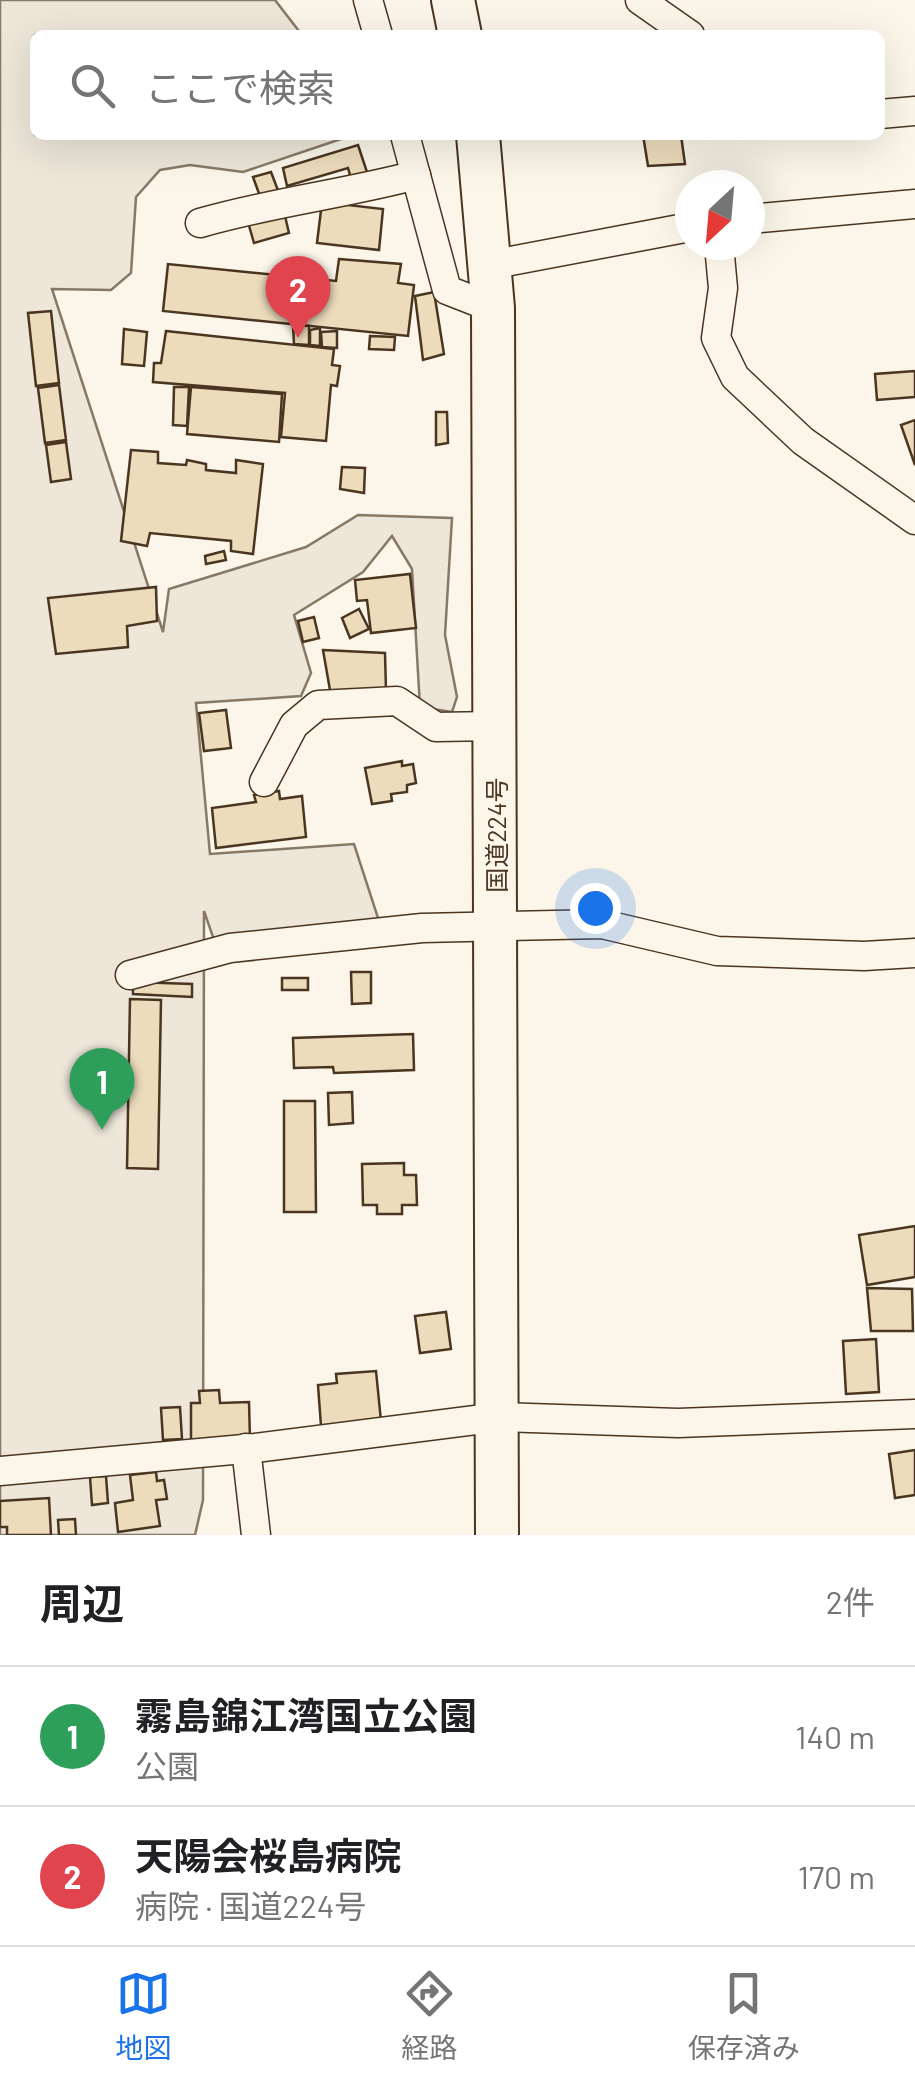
<!DOCTYPE html>
<html lang="ja">
<head>
<meta charset="utf-8">
<style>
	:root { --surface:#fff; --page:#f2f2f2; --text:#202124; --muted:#757577; --line:#e0e0e0; --accent:#1a73e8 }
	body { margin:0; font-family:Barlow,"Noto Sans JP",sans-serif; background:var(--page); color:var(--text) }
	.compass { position:absolute; left:675px; top:170px; width:90px; height:90px; border-radius:50%; background:var(--surface); box-shadow:0 10px 40px #0002; rotate:206deg }
	.you { position:absolute; left:595px; top:908px; width:35px; height:35px; margin:-25px; border:8px solid #fff; border-radius:50%; background:#1a73e8; box-shadow:0 0 0 15px #1a73e833 }
	.badge { display:grid; place-items:center; width:65px; height:65px; border-radius:50%; background:var(--accent); color:#fff; font-size:32px; font-weight:700 }
	.pin { position:absolute; translate:-50% -82px; filter:drop-shadow(0 2px 5px #0008) }
	.pin::after { content:''; position:absolute; top:52px; width:35px; height:30px; background:inherit; clip-path:polygon(0 0,100% 0,50% 100%) }
	.list { margin:0; padding:0; list-style:none }
	h2 { display:flex; justify-content:space-between; align-items:center; height:130px; margin:0; padding:0 40px; font-size:42px }
	h2 small { font-size:32px; font-weight:400; color:var(--muted) }
	.list li { display:grid; grid-template-columns:65px 1fr auto; gap:30px; align-items:center; box-sizing:border-box; height:140px; padding:0 40px; border-top:2px solid var(--line) }
	.list b { display:block; font-size:38px; white-space:nowrap }
	.list p { margin:0; font-size:32px; white-space:nowrap; color:var(--muted) }
	.list em { font-size:32px; font-style:normal; color:var(--muted) }
	.icon { flex:none; width:55px; height:55px; fill:none; stroke:currentColor; stroke-width:2; stroke-linecap:round; stroke-linejoin:round }
	.map { position:relative; flex:none; width:915px; height:1535px; overflow:hidden }
	.search { position:absolute; background:var(--surface); box-shadow:0 10px 40px #0002; left:30px; right:30px; top:30px; height:110px; display:flex; align-items:center; gap:25px; box-sizing:border-box; padding:0 35px; border-radius:15px; color:var(--muted); font-size:38px }
	.sheet { height:410px; background:var(--surface) }
	nav { display:flex; justify-content:space-around; align-items:center; box-sizing:border-box; height:140px; border-top:2px solid var(--line); background:var(--surface); font-size:28px; color:var(--muted) }
	nav a { display:grid; justify-items:center; gap:5px }
	nav .on { color:var(--accent) }
	.map>svg:first-child { display:block }
	.green { fill:#ede6d9; stroke:#887966; stroke-width:2.5 }
	.building { fill:#ecdcbc; stroke:#4a3520; stroke-width:2.5 }
	.lines { fill:none; stroke-linecap:round; stroke-linejoin:round }
	.minor-casing { stroke:#4a3520; stroke-width:31 }
	.highway-casing { stroke:#4a3520; stroke-width:46 }
	.minor { stroke:#fbf6e9; stroke-width:28 }
	.highway { stroke:#fbf6e9; stroke-width:42 }
	.labels { text-anchor:middle; dominant-baseline:central; stroke-width:8; stroke-linejoin:round; paint-order:stroke }
	.street-label { font-size:25px; fill:#4a3520; stroke:#fbf6e9 }
</style>
</head>
<body>
<div class="map">
<svg width="915" height="1535" viewBox="0 0 915 1535">
	<rect width="100%" height="100%" fill="#fbf6e9"/>
	<polygon class="green" points="0,0 275,0 302,35 35,35 35,135 353,135 243,172 190,165 160,170 136,197 131,273 111,290 52,289 163,632 169,589 306,547 358,515 452,518 445,635 457,697 452,712 420,707 412,569 392,536 363,572 294,615 311,673 301,696 196,703 210,854 354,844 379,921 214,940 204,911 203,1500 195,1535 0,1535"/>
	<g class="building">
		<polygon points="643,135 681,135 685,164 648,166"/>
		<polygon points="358,145 368,175 352,182 348,168 287,186 283,168"/>
		<polygon points="271,172 279,193 261,199 253,177"/>
		<polygon points="322,202 383,209 379,250 317,243"/>
		<polygon points="284,212 289,233 254,243 248,222"/>
		<polygon points="339,259 401,264 398,283 414,285 408,336 163,311 168,264 336,281"/>
		<polygon points="434,292 444,354 423,360 415,296"/>
		<polygon points="51,311 59,383 36,386 28,313"/>
		<polygon points="293,325 309,326 309,345 294,344"/>
		<polygon points="320,328 320,346 310,345 310,330"/>
		<polygon points="124,329 147,332 144,366 122,364"/>
		<polygon points="166,331 334,349 332,365 340,366 337,386 331,385 326,441 281,437 285,393 153,382 154,363 161,363"/>
		<polygon points="337,331 337,348 322,347 321,332"/>
		<polygon points="370,336 395,337 394,350 369,349"/>
		<polygon points="915,371 915,397 877,400 875,374"/>
		<polygon points="59,385 66,440 45,443 38,388"/>
		<polygon points="174,387 189,387 187,426 173,425"/>
		<polygon points="191,387 282,394 279,442 187,434"/>
		<polygon points="436,412 447,412 448,443 436,445"/>
		<polygon points="915,420 915,465 901,425"/>
		<polygon points="66,442 71,479 51,482 46,445"/>
		<polygon points="131,450 158,452 158,463 186,465 187,460 206,464 206,470 236,473 236,460 263,464 253,554 231,551 231,541 150,533 147,546 121,541"/>
		<polygon points="342,467 365,468 364,493 340,489"/>
		<polygon points="224,551 226,560 206,564 205,556"/>
		<polygon points="410,574 416,628 371,633 367,600 357,601 355,580"/>
		<polygon points="156,587 157,621 127,626 128,647 56,654 48,598"/>
		<polygon points="359,609 369,629 350,638 342,618"/>
		<polygon points="314,617 319,638 303,642 298,621"/>
		<polygon points="323,650 385,653 386,691 331,696"/>
		<polygon points="226,710 231,748 204,751 199,713"/>
		<polygon points="402,761 402,766 413,764 416,783 407,785 407,792 391,794 392,801 372,804 365,768"/>
		<polygon points="279,791 280,799 302,796 306,837 216,848 212,808 256,802 254,795"/>
		<polygon points="351,972 371,972 371,1003 352,1004"/>
		<rect x="282" y="978" width="26" height="12"/>
		<polygon points="133,982 192,984 192,997 133,994"/>
		<polygon points="130,999 161,1000 158,1169 127,1168"/>
		<polygon points="413,1034 414,1070 334,1073 333,1067 294,1068 293,1038"/>
		<polygon points="352,1092 353,1123 329,1125 328,1093"/>
		<polygon points="284,1101 315,1101 316,1212 284,1212"/>
		<polygon points="404,1163 404,1175 416,1175 417,1205 402,1205 402,1214 377,1214 377,1205 363,1205 362,1164"/>
		<polygon points="915,1226 915,1277 867,1285 859,1235"/>
		<polygon points="867,1288 912,1289 913,1331 871,1331"/>
		<polygon points="446,1312 451,1349 420,1353 415,1316"/>
		<polygon points="876,1339 879,1392 846,1394 843,1341"/>
		<polygon points="376,1371 381,1421 321,1426 318,1385 337,1383 336,1374"/>
		<polygon points="219,1390 220,1403 249,1402 250,1440 191,1440 191,1403 200,1403 199,1391"/>
		<polygon points="180,1407 182,1439 163,1440 161,1408"/>
		<polygon points="915,1450 915,1495 895,1498 889,1454"/>
		<polygon points="156,1472 157,1481 164,1480 167,1499 156,1500 160,1526 118,1532 115,1503 133,1500 130,1475"/>
		<polygon points="106,1476 108,1503 92,1505 90,1477"/>
		<polygon points="49,1498 51,1535 7,1535 7,1527 0,1527 0,1501"/>
		<polygon points="75,1519 76,1535 59,1535 58,1520"/>
	</g>
	<g class="lines">
		<defs>
			<g id="minor">
				<polyline points="368,0 378,35"/>
				<polyline points="640,0 690,35"/>
				<polyline points="880,114 915,111"/>
				<polyline points="405,135 447,290 493,308"/>
				<polyline points="750,219 915,204"/>
				<path d="M200,223C272,202 345,194 416,175"/>
				<polyline points="719,245 723,288 716,338 735,377 803,441 915,520"/>
				<polyline points="490,265 690,227"/>
				<polyline points="264,782 294,725 318,705 397,701 436,727 495,726"/>
				<polyline points="130,975 230,948 422,928 602,924 717,951 864,956 915,953"/>
				<polyline points="246,1448 256,1535"/>
				<polyline points="0,1471 255,1448 499,1417 678,1423 915,1414"/>
			</g>
			<g id="highway">
				<polyline points="453,0 460,35"/>
				<polyline points="478,135 493,308 497,1535"/>
			</g>
		</defs>
		<use href="#minor" class="minor-casing"/>
		<use href="#highway" class="highway-casing"/>
		<use href="#minor" class="minor"/>
		<use href="#highway" class="highway"/>
	</g>
	<g class="labels">
		<g class="street-label">
			<text transform="translate(496 835) rotate(-90)">国道224号</text>
		</g>
	</g>
</svg>
<svg class="compass" viewBox="-18 -18 36 36"><path d="M0-13l5 13h-10z" fill="#e53935"/><path d="M0 13l5-13h-10z" fill="#757577"/></svg>
<div class="you"></div>
<div class="pin badge" style="left:102px;top:1130px;background:#2e9e5b">1</div>
<div class="pin badge" style="left:298px;top:338px;background:#e0444e">2</div>
<div class="search"><svg class="icon" aria-label="search" viewBox="0 0 24 24"><circle cx="10" cy="10" r="6"/><path d="M15 15l6 6"/></svg>ここで検索</div>
</div>
<section class="sheet">
<h2>周辺<small>2件</small></h2>
<ul class="list">
<li><span class="badge" style="background:#2e9e5b">1</span><div><b>霧島錦江湾国立公園</b><p>公園</p></div><em>140 m</em></li>
<li><span class="badge" style="background:#e0444e">2</span><div><b>天陽会桜島病院</b><p>病院 · 国道224号</p></div><em>170 m</em></li>
</ul>
</section>
<nav>
<a class="on"><svg class="icon" aria-label="map" viewBox="0 0 24 24"><path d="M3 6l6-2 6 2 6-2v14l-6 2-6-2-6 2zM9 4v14M15 6v14"/></svg>地図</a>
<a><svg class="icon" aria-label="directions" viewBox="0 0 24 24"><path d="M12 3l9 9-9 9-9-9zM9 14v-3h6M13 9l2 2-2 2"/></svg>経路</a>
<a><svg class="icon" aria-label="saved" viewBox="0 0 24 24"><path d="M7 4h10v16l-5-4-5 4z"/></svg>保存済み</a>
</nav>
</body>
</html>
